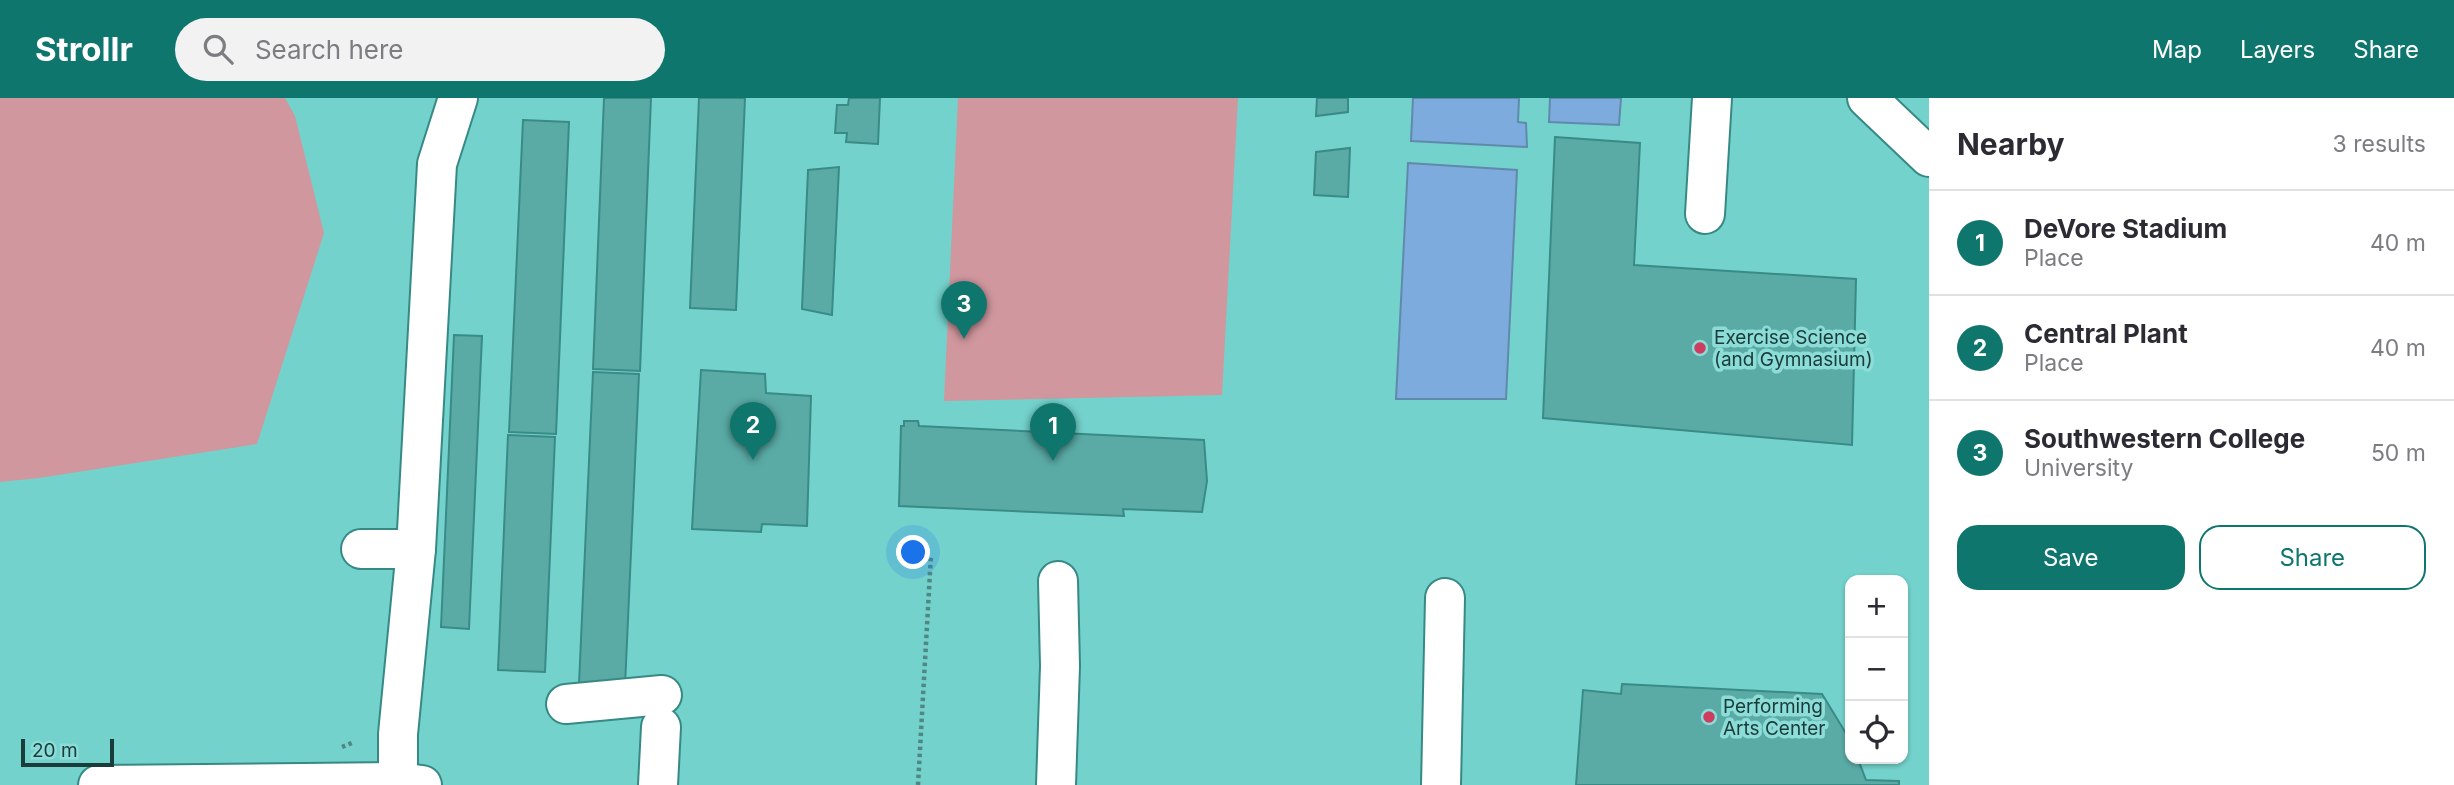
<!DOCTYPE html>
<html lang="en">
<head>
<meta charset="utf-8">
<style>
	:root { --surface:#fff; --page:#f2f2f3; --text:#2b2b33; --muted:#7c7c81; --line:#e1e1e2; --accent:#0f766e }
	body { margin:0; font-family:Inter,sans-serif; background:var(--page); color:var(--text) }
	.controls { position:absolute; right:21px; bottom:21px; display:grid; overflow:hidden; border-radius:14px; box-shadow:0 2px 5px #0004 }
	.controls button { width:63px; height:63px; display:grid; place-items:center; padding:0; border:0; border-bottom:2px solid var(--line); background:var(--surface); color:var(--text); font:35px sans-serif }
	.scale { position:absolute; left:21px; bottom:18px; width:93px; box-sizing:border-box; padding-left:7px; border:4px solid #1a3c3a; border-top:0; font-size:19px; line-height:24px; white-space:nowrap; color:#1a3c3a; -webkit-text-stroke:5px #8cdcd7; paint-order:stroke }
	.you { position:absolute; left:914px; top:455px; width:24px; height:24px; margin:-18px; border:5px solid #fff; border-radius:50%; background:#1a73e8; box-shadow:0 0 0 10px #1a73e833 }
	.badge { display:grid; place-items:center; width:46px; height:46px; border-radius:50%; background:var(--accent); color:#fff; font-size:23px; font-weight:700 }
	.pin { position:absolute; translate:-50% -58px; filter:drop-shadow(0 2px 4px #0008) }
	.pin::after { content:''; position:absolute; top:37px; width:24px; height:21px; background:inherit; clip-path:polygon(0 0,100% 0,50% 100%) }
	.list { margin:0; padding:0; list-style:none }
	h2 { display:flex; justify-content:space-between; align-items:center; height:91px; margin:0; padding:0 28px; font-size:30px }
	h2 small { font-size:23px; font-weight:400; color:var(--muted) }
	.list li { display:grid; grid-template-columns:46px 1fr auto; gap:21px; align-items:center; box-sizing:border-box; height:105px; padding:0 28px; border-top:2px solid var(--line) }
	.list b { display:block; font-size:26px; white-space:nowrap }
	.list p { margin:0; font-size:23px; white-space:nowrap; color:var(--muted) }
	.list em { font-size:23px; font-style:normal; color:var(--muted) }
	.actions { display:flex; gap:14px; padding:21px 28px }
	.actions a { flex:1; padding:16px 0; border:2px solid var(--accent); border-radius:21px; text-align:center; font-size:24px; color:var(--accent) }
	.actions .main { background:var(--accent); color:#fff }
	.icon { flex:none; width:38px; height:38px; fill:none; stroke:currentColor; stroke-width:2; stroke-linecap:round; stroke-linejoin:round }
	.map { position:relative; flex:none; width:1929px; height:687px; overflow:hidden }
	header { display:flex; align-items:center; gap:42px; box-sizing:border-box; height:98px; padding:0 35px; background:var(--accent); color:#fff }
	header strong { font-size:33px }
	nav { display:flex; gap:38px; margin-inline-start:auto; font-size:24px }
	.search { width:490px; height:63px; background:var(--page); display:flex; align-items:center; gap:18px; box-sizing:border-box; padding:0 24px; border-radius:38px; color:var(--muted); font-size:26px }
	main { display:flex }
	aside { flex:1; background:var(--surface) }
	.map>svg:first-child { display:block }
	.built { fill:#74d2cc; fill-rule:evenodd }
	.grass { fill:#d0979e }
	.water { fill:#7dabdd; stroke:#5f8aac; stroke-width:2 }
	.building { fill:#5aaba6; stroke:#398b87; stroke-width:2 }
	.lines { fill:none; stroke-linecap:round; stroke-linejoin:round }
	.minor-casing { stroke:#378985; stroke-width:42 }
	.path { stroke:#4f8784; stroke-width:4.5; stroke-dasharray:3.5 3.5; stroke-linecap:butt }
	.minor { stroke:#fff; stroke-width:38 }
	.poi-dot { fill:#cc3d5f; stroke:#8cdcd7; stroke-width:2.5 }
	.labels { text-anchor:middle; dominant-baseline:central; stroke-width:7; stroke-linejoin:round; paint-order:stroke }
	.poi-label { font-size:19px; fill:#1a3c3a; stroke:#8cdcd7; text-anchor:start }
</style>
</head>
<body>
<header>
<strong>Strollr</strong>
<div class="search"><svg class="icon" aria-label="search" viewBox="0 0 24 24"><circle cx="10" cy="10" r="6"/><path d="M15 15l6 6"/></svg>Search here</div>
<nav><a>Map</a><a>Layers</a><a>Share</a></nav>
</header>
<main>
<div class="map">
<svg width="1929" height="687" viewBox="0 0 1929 687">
	<rect width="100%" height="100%" fill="#8cdcd7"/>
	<path class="built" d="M0,0H1929V687H0ZM1850,482H1903V661H1850Z"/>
	<g class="grass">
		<polygon points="0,0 285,0 295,18 324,135 257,346 39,380 0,384"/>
		<polygon points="958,0 1238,0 1222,297 944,303"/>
	</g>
	<g class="water">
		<polygon points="1413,0 1519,0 1518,24 1526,25 1527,49 1411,43"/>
		<polygon points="1550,0 1621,0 1619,27 1549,24"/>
		<polygon points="1408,65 1517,72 1506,301 1396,301"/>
	</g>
	<g class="building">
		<polygon points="604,0 651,0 640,273 593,271"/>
		<polygon points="699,0 745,0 736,212 690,210"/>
		<polygon points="849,0 880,0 878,46 846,44 847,35 835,35 837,7 848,7"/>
		<polygon points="1317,0 1348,0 1348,14 1316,18"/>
		<polygon points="523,22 569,24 556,336 509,334"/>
		<polygon points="1555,39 1640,45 1634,167 1856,181 1852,347 1543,320"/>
		<polygon points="1350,50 1348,99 1314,97 1316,54"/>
		<polygon points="839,69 832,217 802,211 808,72"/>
		<polygon points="454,237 482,238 469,531 441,529"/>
		<polygon points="701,272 765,276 766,295 811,298 807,428 762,426 761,434 692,431"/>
		<polygon points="593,274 639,276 625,588 579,586"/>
		<polygon points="904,323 918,323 919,328 1204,342 1207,383 1202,414 1123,411 1124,418 899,408 901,328 904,328"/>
		<polygon points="508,337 555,339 545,574 498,572"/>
		<polygon points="1622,586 1822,596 1850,642 1850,661 1858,661 1866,682 1899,683 1899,687 1576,687 1583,592 1621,596"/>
	</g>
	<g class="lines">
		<defs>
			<g id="minor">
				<polyline points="1867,0 1929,59"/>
				<polyline points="1705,116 1712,0"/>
				<polyline points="361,451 416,451"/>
				<polyline points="566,606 662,597"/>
				<polyline points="398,684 398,636 416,451 437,66 458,0"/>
				<polyline points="98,687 398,684 422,687"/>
				<polyline points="658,687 661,629"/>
				<polyline points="1056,687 1060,568 1058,483"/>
				<polyline points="1441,687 1445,500"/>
			</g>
		</defs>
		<use href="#minor" class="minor-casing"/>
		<g class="path">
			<polyline points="342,649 354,644"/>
			<polyline points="918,687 931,457"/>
		</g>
		<use href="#minor" class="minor"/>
	</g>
	<g class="poi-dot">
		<circle cx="1700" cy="250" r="7"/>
		<circle cx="1709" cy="619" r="7"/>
	</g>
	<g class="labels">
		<g class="poi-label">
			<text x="1714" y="239">Exercise Science<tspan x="1714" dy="22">(and Gymnasium)</tspan></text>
			<text x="1723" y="608">Performing<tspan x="1723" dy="22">Arts Center</tspan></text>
		</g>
	</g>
</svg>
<div class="controls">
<button>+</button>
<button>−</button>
<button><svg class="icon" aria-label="locate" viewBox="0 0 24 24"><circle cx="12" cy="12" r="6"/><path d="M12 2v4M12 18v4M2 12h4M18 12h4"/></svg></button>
</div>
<div class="scale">20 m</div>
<div class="you"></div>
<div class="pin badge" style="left:1053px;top:363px">1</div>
<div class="pin badge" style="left:753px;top:362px">2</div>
<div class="pin badge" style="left:964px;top:241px">3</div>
</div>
<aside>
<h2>Nearby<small>3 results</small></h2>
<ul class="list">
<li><span class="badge">1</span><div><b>DeVore Stadium</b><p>Place</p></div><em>40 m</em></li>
<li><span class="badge">2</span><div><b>Central Plant</b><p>Place</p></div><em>40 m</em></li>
<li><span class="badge">3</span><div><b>Southwestern College</b><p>University</p></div><em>50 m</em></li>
</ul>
<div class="actions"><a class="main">Save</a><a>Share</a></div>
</aside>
</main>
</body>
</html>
